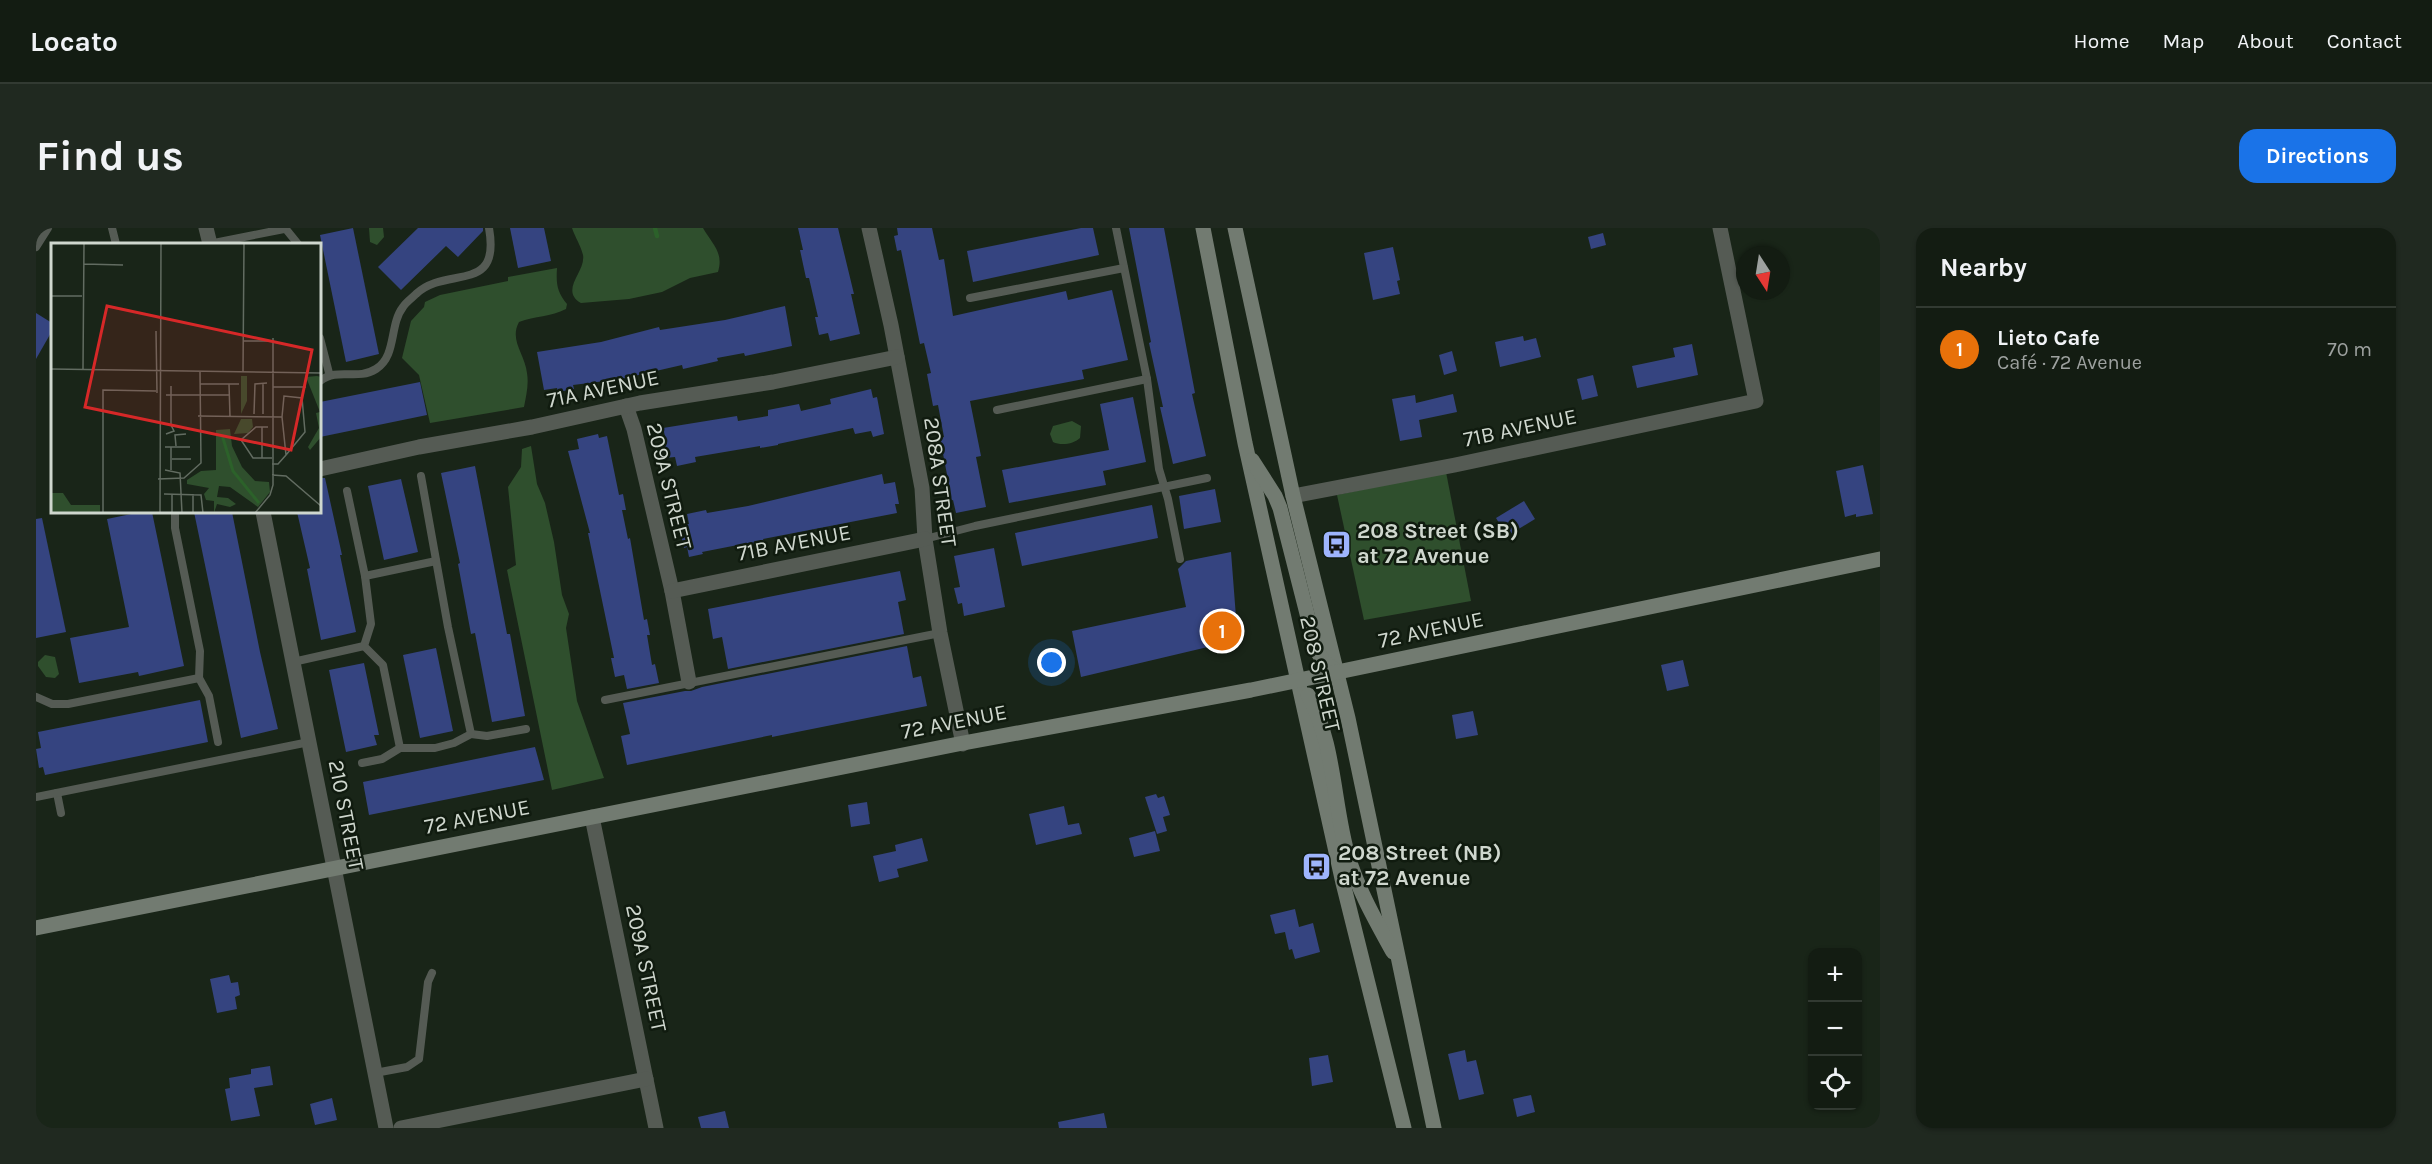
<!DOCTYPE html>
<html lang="en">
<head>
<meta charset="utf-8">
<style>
	:root { --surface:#131c12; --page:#202920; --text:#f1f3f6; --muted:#9da19f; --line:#323a32; --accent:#1a73e8 }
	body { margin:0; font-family:Karla,sans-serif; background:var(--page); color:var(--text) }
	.controls { position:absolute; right:18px; bottom:18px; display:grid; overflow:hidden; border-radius:12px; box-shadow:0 2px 4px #0004 }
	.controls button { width:54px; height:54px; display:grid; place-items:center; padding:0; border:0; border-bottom:2px solid var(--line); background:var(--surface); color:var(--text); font:30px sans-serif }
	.compass { position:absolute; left:1700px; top:18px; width:54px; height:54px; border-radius:50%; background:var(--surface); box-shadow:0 2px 4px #0004; rotate:168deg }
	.you { position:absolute; left:1016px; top:435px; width:21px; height:21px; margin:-15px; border:4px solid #fff; border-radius:50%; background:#1a73e8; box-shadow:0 0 0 9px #1a73e833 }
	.badge { display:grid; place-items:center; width:39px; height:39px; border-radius:50%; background:var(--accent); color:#fff; font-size:20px; font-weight:700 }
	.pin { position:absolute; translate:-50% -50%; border:3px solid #fff; box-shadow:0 2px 6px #0006 }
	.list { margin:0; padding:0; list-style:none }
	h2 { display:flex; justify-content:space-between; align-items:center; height:78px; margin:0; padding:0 24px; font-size:26px }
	h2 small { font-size:20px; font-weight:400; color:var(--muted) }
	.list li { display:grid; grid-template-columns:39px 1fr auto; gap:18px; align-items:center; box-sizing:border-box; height:84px; padding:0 24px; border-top:2px solid var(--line) }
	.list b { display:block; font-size:22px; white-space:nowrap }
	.list p { margin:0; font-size:20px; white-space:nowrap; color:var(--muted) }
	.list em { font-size:20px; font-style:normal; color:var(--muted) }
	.icon { flex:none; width:33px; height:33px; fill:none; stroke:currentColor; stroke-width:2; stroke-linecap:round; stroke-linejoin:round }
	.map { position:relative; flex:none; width:1844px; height:900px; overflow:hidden; border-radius:18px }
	header { display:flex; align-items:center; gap:36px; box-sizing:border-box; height:84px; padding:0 30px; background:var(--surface); border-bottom:2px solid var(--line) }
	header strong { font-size:28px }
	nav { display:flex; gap:33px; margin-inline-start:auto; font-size:21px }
	.intro { display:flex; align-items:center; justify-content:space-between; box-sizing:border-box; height:144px; padding:0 36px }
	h1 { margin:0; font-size:42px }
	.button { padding:15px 27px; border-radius:18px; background:var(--accent); color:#fff; font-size:21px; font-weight:700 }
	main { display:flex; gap:36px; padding:0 36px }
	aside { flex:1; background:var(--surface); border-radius:18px; box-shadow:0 2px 4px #0004 }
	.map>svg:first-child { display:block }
	.green { fill:#2f4f2d }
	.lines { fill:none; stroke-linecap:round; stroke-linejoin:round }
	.stream { stroke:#2c612a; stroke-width:4.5 }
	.building { fill:#354480 }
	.service { stroke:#555b54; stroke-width:8 }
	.minor { stroke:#555b54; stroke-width:15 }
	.secondary { stroke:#727b71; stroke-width:15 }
	.labels { text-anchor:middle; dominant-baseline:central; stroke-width:5; stroke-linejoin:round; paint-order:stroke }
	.street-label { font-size:22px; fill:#cfd7ce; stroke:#101b0f }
	.poi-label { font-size:22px; font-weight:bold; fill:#cfd7ce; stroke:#101b0f; text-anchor:start }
	.inset-river { fill:none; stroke:#2c612a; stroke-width:3 }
	.inset-road { fill:none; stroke:#626c61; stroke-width:1.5 }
	.view { fill:#d62828; fill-opacity:0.15; stroke:#d62828; stroke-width:3 }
	.inset-edge { fill:none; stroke:#cfd7ce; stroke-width:3 }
</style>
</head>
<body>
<header>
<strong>Locato</strong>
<nav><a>Home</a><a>Map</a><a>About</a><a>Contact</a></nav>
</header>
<div class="intro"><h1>Find us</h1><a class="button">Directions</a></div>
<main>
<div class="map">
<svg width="1844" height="900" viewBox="0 0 1844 900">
	<rect width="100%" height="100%" fill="#192518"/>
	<g class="green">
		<polygon points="347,0 348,9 341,17 334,14 333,0"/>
		<path d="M536,0H667C676,16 688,24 682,44L654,50L626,64L593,71L545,75C523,62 550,44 547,27C545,18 539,9 536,0Z"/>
		<path d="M521,40C520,56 521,64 531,76L530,81C515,89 499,88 483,94C473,112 489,126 491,145C493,157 490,168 488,179L394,195L383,147L366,130L375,93L388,79L389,74L404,67L472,53V49Z"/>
		<path d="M1036,193L1045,198L1044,210C1038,216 1025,218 1017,214L1014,206L1017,198Z"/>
		<polygon points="495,218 501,256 509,275 518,314 526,367 533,386 530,400 541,473 568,550 516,562 471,342 480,337 472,259 485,239 486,221"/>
		<polygon points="1410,244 1435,373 1328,392 1301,267"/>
		<polygon points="9,427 19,429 23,446 19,450 10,449 2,438 2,434"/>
	</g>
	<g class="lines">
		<polyline class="stream" points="619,0 621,8"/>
	</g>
	<g class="building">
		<polygon points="317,0 343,126 310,134 284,7"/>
		<polygon points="382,0 447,0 447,3 422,29 410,18 365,62 342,39"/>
		<polygon points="474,0 508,0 515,33 482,40"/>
		<polygon points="762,0 802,0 818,66 815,66 824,106 794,113 792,105 783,107 779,89 782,89 773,50 770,50 764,22 767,22"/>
		<polygon points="861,0 896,0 903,32 908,31 917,88 1030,63 1032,72 1076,62 1092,132 1046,142 1048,151 934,173 945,228 940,229 950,279 920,285 917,272 913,273 910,257 913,257 904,210 908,209 902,177 897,178 891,146 895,145 888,115 884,116 865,22 861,23 858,8 862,7"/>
		<polygon points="1045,0 1057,0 1063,27 937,54 931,23"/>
		<polygon points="1093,0 1128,0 1159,165 1156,166 1170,228 1137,236 1124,179 1127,179 1113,115 1115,114"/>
		<polygon points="1567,5 1570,17 1555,21 1552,9"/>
		<polygon points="1357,19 1364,52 1361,53 1364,66 1337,72 1328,25"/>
		<polygon points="749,78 756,118 709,128 708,125 681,130 682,133 647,141 646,137 585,151 537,157 538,161 522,164 521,160 508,162 501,124 565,114 623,99 624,102 689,92"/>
		<polygon points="0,85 16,95 16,103 0,131"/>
		<polygon points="1487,108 1488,113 1500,110 1505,129 1464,139 1459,114"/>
		<polygon points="1656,116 1662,147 1601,160 1596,138 1639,129 1637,120"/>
		<polygon points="1416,123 1421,143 1408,147 1403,127"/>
		<polygon points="1557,147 1562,168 1546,172 1541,151"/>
		<polygon points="384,154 391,187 284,209 284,174"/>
		<polygon points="835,161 837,170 841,169 848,206 837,209 835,203 819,206 817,200 742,216 742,217 724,220 724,218 659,229 660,234 641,238 639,229 629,230 625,208 629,208 627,200 701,188 702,193 732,188 732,182 763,176 765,183 795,176 794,171"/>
		<polygon points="1417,166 1421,184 1383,192 1386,209 1364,213 1356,171 1379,167 1380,175"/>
		<polygon points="1097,169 1110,234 1067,243 1070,257 973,275 966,242 1073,222 1064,176"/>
		<polygon points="562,206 563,210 571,208 583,267 587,266 590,282 586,282 592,311 594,310 608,392 611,391 614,407 611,407 616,437 619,436 623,455 591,461 588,447 579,449 575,430 578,430 552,305 554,305 532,223 543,221 541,211"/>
		<polygon points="1827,237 1837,286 1820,289 1820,286 1809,289 1800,243"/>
		<polygon points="439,238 471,406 474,406 489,488 456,494 439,405 435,406 422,336 424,335 405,245"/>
		<polygon points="846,246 848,256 859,254 863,276 859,276 861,285 727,311 728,314 713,318 712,315 666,324 667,326 653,329 651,319 648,320 643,298 653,296 651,286 670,282 671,285 712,278"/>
		<polygon points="284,250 289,250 306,327 304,327 320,404 285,412 271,341 274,340 261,284 284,284"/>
		<polygon points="365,251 382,324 348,332 332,258"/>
		<polygon points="1179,261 1185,294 1148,301 1143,268"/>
		<polygon points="1488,273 1499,291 1471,308 1460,290"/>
		<polygon points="1116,277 1122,310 986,338 979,305"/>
		<polygon points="105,284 116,284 148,438 103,448 102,444 43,455 34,410 93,399 71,291"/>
		<polygon points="158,284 196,284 224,424 242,501 205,510"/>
		<polygon points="6,290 30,404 0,410 0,291"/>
		<polygon points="958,320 969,379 928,388 926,375 922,376 918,360 924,359 918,328"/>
		<polygon points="1195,324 1201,402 1193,414 1045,449 1036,403 1150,379 1142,341 1150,333"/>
		<polygon points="864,343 870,372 862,374 868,406 692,441 686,409 677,411 672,381"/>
		<polygon points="871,418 877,450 885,448 891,478 736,509 736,507 591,537 585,508 594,506 587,475 649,463 655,463 666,459"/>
		<polygon points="400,420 417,503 384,510 367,427"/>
		<polygon points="1647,432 1653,458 1631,463 1625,437"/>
		<polygon points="328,435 343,507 338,507 341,517 310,524 293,442"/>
		<polygon points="164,472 172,514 9,547 7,539 3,540 0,521 5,520 2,504"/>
		<polygon points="1437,483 1442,507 1420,511 1416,487"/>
		<polygon points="499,519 508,552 333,587 327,554"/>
		<polygon points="1120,566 1122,570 1128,568 1134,587 1127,589 1131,603 1121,606 1109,569"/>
		<polygon points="831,574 834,596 815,599 812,577"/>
		<polygon points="1028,578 1032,597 1043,595 1046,606 1000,617 993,586"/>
		<polygon points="1119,603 1124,623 1098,629 1093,610"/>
		<polygon points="886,610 892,633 861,641 863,649 843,654 837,628 860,623 859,617"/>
		<polygon points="1259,681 1263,699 1277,695 1284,724 1259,731 1256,721 1253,722 1249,704 1239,706 1234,687"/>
		<polygon points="193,747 195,755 202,754 204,767 199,769 201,781 181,785 174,751"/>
		<polygon points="1429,822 1431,834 1440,832 1448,866 1423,872 1412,826"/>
		<polygon points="1292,827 1297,854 1276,858 1273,830"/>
		<polygon points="234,838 237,857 218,860 224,888 195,893 189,861 194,860 193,850 215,846 215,841"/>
		<polygon points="1495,867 1499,884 1481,889 1477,871"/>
		<polygon points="296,870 301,892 279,897 274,876"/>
		<polygon points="689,883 693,900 665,900 662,889"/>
		<polygon points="1068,885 1071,900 1023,900 1022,894"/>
	</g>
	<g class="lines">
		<g class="service">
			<polyline points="76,0 80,16"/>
			<polyline points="249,0 262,16"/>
			<polyline points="1080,0 1111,151 1123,241 1132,271 1144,331"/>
			<polyline points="173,16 248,1"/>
			<polyline points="0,19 12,0"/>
			<polyline points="934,70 1088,40"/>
			<polyline points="284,110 293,145"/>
			<path d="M284,153C302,139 321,153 340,141C361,128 353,97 367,79C370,74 376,70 380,66C411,37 465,67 453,0"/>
			<polyline points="961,182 1111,151"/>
			<polyline points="311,263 329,348 335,396 328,418 347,437 364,520"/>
			<polyline points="889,311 939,298 1171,250"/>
			<polyline points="329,348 400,333"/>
			<polyline points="257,434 328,418"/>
			<polyline points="163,450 173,468 182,514"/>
			<polyline points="0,469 16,476 32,476 163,450 164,423 139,300 139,284"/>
			<polyline points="569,472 904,405"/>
			<polyline points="435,506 451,508 490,501"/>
			<polyline points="326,535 346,531 364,520 399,520 418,515 435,506 412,399 385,248"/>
			<polyline points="21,565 25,585"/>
			<polyline points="0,569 273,514"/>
			<polyline points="339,845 371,839 383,831 392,754 396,745"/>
		</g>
		<g class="minor">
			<polyline points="170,0 174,16"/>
			<polyline points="833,0 855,97 886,260 889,311 904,405 927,516"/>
			<polyline points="590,178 598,201 636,363 653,454"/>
			<polyline points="284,241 383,219 496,199 604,175 737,154 861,129"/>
			<polyline points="1257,268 1419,237 1720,173 1684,0"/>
			<polyline points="227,284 350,900"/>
			<polyline points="636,363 889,311"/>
			<polyline points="556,589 620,900"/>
			<polyline points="365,900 610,851"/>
		</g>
		<g class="secondary">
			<polyline points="1167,0 1209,215 1254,417 1307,655 1368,900"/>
			<polyline points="1199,0 1257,268 1312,490 1398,900"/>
			<polyline points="1216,232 1239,268 1244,280 1280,421 1287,433 1302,444"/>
			<path d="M1272,467C1299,515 1297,576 1312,628C1322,662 1340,693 1357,724"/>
			<polyline points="0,700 922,516 1215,462 1844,331"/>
		</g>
	</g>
	<defs>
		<symbol id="bus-square" viewBox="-11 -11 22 22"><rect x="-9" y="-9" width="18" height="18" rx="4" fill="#9eb4fd" stroke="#101b0f"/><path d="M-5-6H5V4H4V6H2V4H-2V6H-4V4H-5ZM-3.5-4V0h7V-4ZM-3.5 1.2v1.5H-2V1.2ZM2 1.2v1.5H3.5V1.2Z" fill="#111"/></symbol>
	</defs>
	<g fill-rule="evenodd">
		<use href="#bus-square" x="1284" y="300" width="33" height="33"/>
		<use href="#bus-square" x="1264" y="622" width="33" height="33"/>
	</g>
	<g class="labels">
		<g class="street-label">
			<text transform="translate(567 161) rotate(-12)">71A AVENUE</text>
			<text transform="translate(1484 200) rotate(-12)">71B AVENUE</text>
			<text transform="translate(904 254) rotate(82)">208A STREET</text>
			<text transform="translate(633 258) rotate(76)">209A STREET</text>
			<text transform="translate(758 315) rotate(-11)">71B AVENUE</text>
			<text transform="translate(1395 402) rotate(-12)">72 AVENUE</text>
			<text transform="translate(1284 446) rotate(77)">208 STREET</text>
			<text transform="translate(918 494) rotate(-11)">72 AVENUE</text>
			<text transform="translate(310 587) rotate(79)">210 STREET</text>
			<text transform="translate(441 589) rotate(-11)">72 AVENUE</text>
			<text transform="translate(610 740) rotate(78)">209A STREET</text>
		</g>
		<g class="poi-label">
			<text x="1321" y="303">208 Street (SB)<tspan x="1321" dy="25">at 72 Avenue</tspan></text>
			<text x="1302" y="625">208 Street (NB)<tspan x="1302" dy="25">at 72 Avenue</tspan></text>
		</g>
	</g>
	<g transform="translate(15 15)">
		<rect width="270" height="270" fill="#192518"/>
		<path d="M190,133H196V158L190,171ZM266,133L270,134V194L259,207L257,204L268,185L265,170L269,169L255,134ZM190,176H201L202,184L197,190L183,191ZM179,186L181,203L191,224L204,238L218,239L219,249L207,264L179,244L168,243L166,254L177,255L185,261L179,264L166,261L163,270V258L155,257L153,251L158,245L136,241V237L150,228L165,227V187ZM0,250H12L20,262H49V270H0Z" fill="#2f4f2d"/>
		<path class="inset-river" d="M171,192L182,228L208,260"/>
		<path class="inset-road" d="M33,21L72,22M0,53H31M105,88L106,150M192,98H222M0,126L270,130M32,126L33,0M192,129L193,0M149,141H188M178,141L179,174M222,144H255M115,152H178M203,171L204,141L216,140M212,171V141M147,173L231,174L235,212L227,221H221M231,174L233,153L251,155L254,189L235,212M211,184V215M217,184H205L190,197L202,215H221M115,191L123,188L120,182V143M125,203L124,192L135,191M114,204H139M120,204V227M121,216H140M114,227L129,230L131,270M221,232L235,233L270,263M107,236L133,235L150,220L149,129M113,251L150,252L152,270M52,270V147L105,148M109,270L110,0M121,270V251M142,270V251M204,270L219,252L222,242V95"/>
		<path class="view" d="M56,63L261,107L240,207L34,164Z"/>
		<rect width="270" height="270" class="inset-edge"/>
	</g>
</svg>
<div class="controls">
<button>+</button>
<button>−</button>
<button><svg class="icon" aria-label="locate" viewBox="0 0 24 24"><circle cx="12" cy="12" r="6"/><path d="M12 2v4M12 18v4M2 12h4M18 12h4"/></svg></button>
</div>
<svg class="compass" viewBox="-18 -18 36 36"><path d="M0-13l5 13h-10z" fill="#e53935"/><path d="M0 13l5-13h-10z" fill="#9da19f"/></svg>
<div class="you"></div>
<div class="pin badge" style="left:1186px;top:403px;background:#e8710a">1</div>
</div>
<aside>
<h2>Nearby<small></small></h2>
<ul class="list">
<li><span class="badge" style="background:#e8710a">1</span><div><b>Lieto Cafe</b><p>Café · 72 Avenue</p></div><em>70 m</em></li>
</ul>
</aside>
</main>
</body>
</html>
